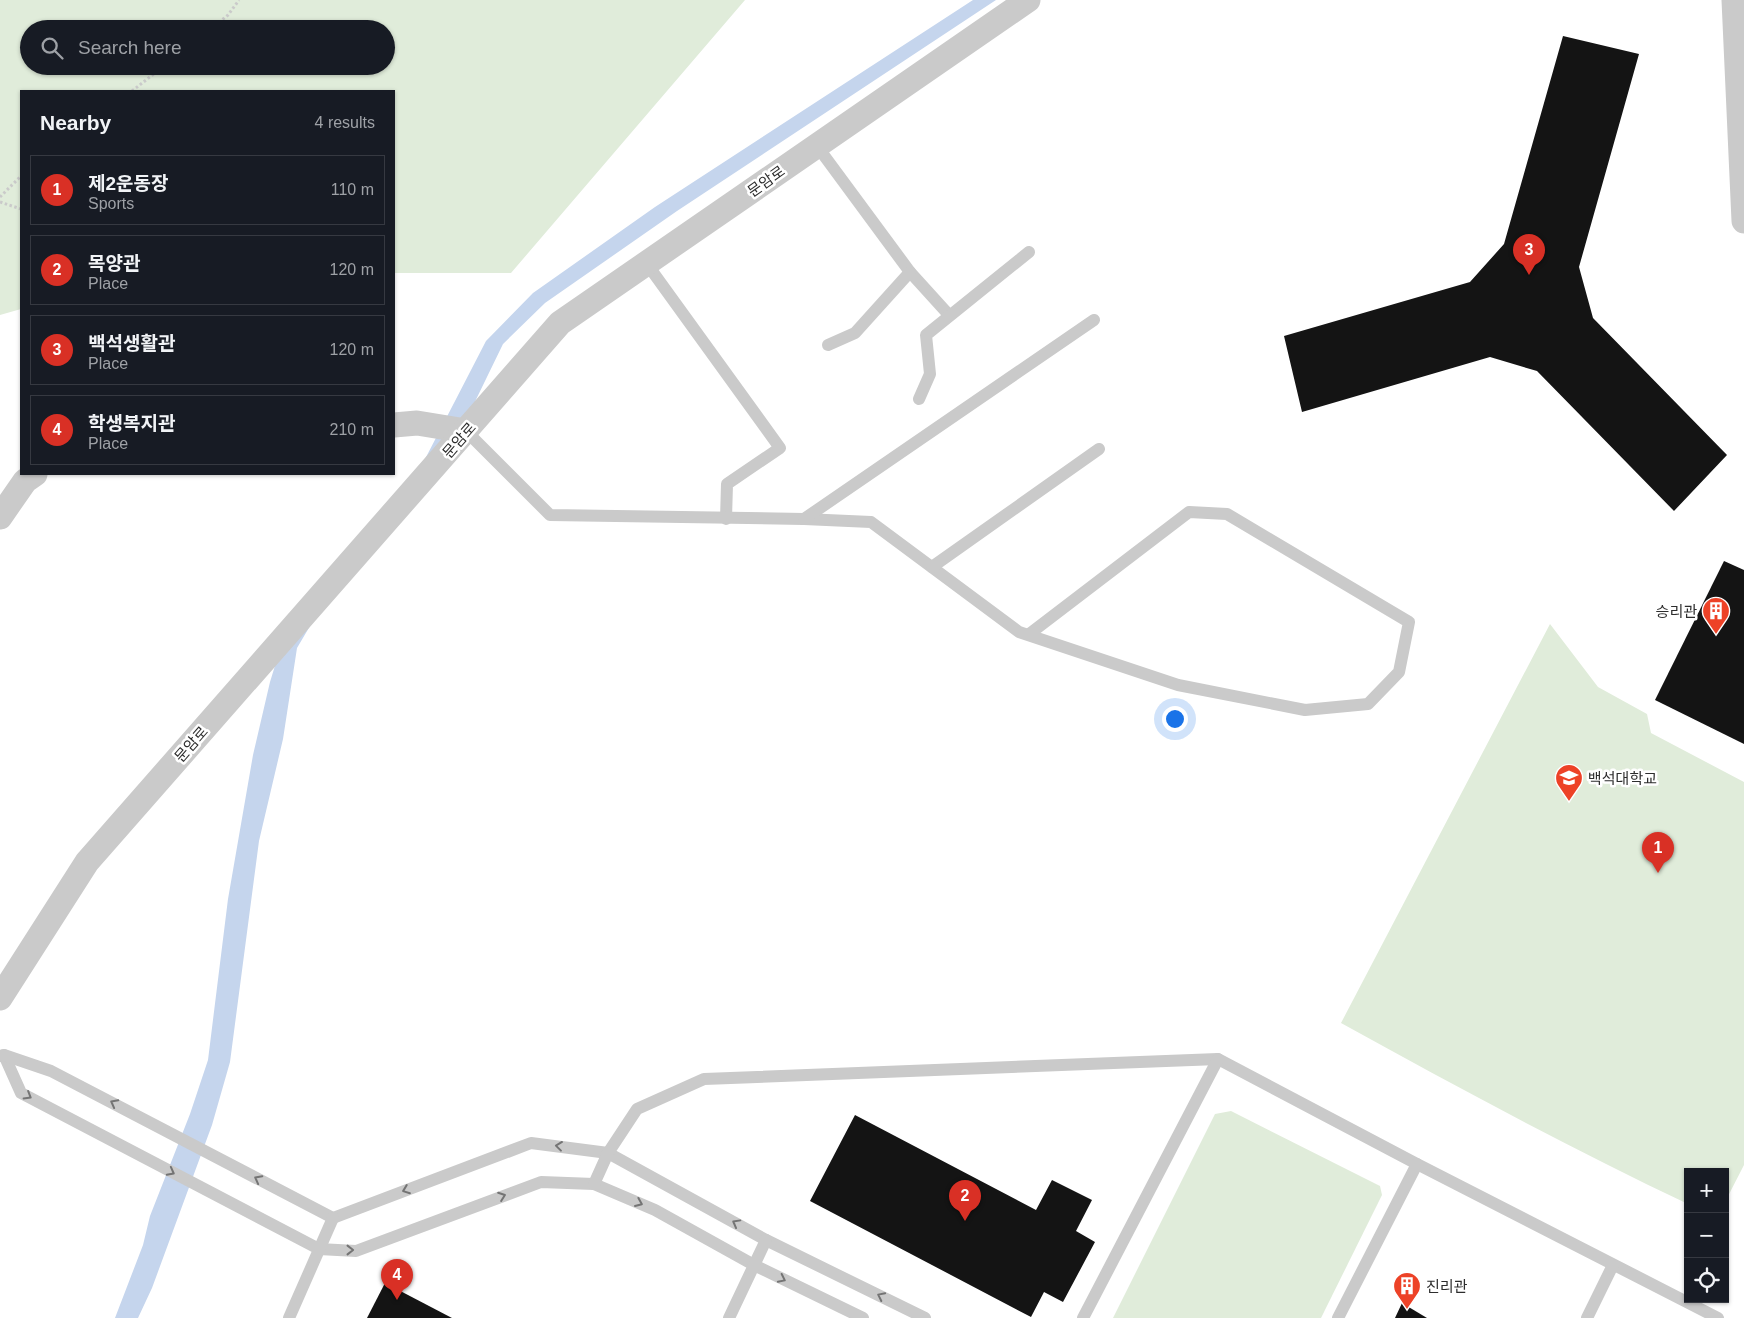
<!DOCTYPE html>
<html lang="en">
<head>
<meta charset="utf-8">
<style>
	:root { --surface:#171b24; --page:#20242c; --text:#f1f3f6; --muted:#9ea1a6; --line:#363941; --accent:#d93025 }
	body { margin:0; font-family:Arial,"Noto Sans KR",sans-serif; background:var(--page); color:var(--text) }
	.controls { position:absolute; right:15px; bottom:15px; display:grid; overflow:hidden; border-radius:0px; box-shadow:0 1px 4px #0004 }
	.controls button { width:45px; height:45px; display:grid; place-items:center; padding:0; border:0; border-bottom:1px solid var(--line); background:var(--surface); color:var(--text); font:25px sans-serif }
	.you { position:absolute; left:1174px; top:718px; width:18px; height:18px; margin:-12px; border:4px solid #fff; border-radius:50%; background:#1a73e8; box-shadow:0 0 0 8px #1a73e833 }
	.badge { display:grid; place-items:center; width:32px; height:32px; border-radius:50%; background:var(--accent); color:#fff; font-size:16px; font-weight:700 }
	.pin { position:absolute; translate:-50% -41px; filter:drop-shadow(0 1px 2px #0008) }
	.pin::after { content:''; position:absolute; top:26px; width:18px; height:15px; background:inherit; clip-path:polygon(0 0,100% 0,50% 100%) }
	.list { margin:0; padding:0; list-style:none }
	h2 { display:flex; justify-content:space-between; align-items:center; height:65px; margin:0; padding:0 20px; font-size:21px }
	h2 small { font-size:16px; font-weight:400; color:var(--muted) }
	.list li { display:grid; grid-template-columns:32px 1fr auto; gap:15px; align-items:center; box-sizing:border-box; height:70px; margin:0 10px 10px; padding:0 10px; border:1px solid var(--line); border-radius:0px }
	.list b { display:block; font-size:19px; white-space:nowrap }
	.list p { margin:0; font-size:16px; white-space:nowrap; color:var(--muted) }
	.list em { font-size:16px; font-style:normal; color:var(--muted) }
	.icon { flex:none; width:28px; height:28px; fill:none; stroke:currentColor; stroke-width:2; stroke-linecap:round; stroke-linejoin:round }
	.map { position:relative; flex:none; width:1744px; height:1318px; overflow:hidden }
	.search { position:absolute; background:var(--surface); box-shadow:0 1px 4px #0004; left:20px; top:20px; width:375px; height:55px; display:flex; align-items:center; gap:12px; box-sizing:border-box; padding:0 18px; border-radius:28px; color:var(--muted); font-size:19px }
	.panel { position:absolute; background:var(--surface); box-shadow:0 1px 4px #0004; left:20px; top:90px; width:375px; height:385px; border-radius:0px }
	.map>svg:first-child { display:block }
	.green { fill:#e0ecda; fill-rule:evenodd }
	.water { fill:#c5d5ed }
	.building { fill:#141414 }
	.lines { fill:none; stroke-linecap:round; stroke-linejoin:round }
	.path { stroke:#cacaca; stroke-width:3; stroke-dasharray:2.5 2.5; stroke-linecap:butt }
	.service { stroke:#cacaca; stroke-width:12 }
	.minor { stroke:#cacaca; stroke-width:25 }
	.oneway { stroke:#747474 }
	.labels { text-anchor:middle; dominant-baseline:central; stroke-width:5; stroke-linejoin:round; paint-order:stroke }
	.street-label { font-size:15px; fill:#2d2d2d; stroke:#fff }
	.poi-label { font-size:15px; fill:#2d2d2d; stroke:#fff; text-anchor:start }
</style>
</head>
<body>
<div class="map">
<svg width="1744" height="1318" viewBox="0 0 1744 1318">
	<rect width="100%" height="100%" fill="#fff"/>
	<g class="green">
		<path d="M0,0H745L511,273H394V91H21V309L0,315ZM29,29H386V66H29Z"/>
		<path d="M1550,624L1598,687L1647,714L1651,733L1744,782V1165L1725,1202V1172H1688V1204C1570,1148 1455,1086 1341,1023Z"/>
		<polygon points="1231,1111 1380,1186 1382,1195 1321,1318 1113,1318 1215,1114"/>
	</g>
	<polygon class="water" points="973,0 996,0 677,211 545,303 503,344 469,414 336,582 297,648 283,739 259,841 230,1062 212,1125 152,1288 138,1318 115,1318 143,1245 150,1216 190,1114 208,1060 228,899 253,755 270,682 285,633 423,463 486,341 533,293 655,207"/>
	<g class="building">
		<polygon points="1563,36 1639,54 1579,267 1593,318 1727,455 1674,511 1537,371 1490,357 1302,412 1284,336 1470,282 1504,244"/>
		<polygon points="1724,561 1744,570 1744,744 1655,700"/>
		<polygon points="855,1115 1036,1210 1052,1180 1092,1200 1076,1231 1095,1242 1063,1302 1044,1292 1031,1317 810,1201"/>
		<polygon points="385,1283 452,1318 367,1318"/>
		<polygon points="1402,1303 1427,1318 1395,1318"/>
	</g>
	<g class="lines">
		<g class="path">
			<polyline points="211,29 228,15 239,0"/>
			<polyline points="132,91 164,66"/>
			<polyline points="0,197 21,176"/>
			<polyline points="0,202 21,209"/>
		</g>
		<g class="service">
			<polyline points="817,146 910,272 949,315"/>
			<polyline points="647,264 780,448 727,484 726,519"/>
			<polyline points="828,345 855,333 910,272"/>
			<polyline points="919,399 930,374 926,335 1029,252"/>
			<polyline points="466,431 550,515 804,519 871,522 1019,632 1178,685 1305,710 1368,704 1399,672 1409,622 1227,514 1189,512 1028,635"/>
			<polyline points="804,519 1094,320"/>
			<polyline points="932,567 1099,449"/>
			<polyline points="4,1055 21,1093 319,1249 356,1251 541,1182 594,1184 655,1210 754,1265 863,1318"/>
			<polyline points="0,1056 4,1055 51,1071 333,1218 531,1143 608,1153 766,1240 925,1318"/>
			<polyline points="594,1184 608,1153 637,1109 704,1079 1218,1059 1417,1164 1718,1318"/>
			<polyline points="289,1318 333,1218"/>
			<polyline points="729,1318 766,1240"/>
			<polyline points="1083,1318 1218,1059"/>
			<polyline points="1338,1318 1417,1164"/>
			<polyline points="1587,1318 1613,1265"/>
		</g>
		<g class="minor">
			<polyline points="1734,0 1744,221"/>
			<polyline points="394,425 417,423 466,431"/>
			<polyline points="0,517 25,481 35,474"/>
			<polyline points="0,998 87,862 560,323 1028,0"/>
		</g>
	</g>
	<defs><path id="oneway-chevron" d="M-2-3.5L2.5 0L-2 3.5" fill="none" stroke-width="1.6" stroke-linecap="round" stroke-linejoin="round" transform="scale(1.25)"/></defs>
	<g class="oneway">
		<use href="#oneway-chevron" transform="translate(28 1096) rotate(31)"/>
		<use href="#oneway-chevron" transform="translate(114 1103) rotate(-152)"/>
		<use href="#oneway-chevron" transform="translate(559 1146) rotate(-173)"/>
		<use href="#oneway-chevron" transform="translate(171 1172) rotate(28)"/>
		<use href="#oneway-chevron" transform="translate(258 1179) rotate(-152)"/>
		<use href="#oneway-chevron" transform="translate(406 1190) rotate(159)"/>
		<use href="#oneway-chevron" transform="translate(502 1196) rotate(-20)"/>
		<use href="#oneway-chevron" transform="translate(639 1203) rotate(23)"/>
		<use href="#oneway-chevron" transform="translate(736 1223) rotate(-151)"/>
		<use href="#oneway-chevron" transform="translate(350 1250)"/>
		<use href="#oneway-chevron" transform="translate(782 1279) rotate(26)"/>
		<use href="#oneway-chevron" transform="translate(881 1296) rotate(-154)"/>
	</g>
	<defs>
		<symbol id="building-pin" viewBox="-11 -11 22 30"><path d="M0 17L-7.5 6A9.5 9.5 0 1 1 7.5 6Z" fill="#ed4227" stroke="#fff"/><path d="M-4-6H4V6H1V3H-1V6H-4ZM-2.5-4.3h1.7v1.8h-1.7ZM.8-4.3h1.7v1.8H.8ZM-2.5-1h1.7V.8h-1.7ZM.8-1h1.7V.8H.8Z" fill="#fff"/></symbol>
		<symbol id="university-pin" viewBox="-11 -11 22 30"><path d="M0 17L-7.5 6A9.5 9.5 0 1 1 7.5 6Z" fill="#ed4227" stroke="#fff"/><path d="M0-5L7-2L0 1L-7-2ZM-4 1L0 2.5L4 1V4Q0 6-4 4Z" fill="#fff"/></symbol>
	</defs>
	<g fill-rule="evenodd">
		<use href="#building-pin" x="1700" y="595" width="32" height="43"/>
		<use href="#university-pin" x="1553" y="762" width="32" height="43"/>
		<use href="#building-pin" x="1391" y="1270" width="32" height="43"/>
	</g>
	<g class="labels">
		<g class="street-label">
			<text transform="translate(766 181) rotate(-35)">문암로</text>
			<text transform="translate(459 440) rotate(-49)">문암로</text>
			<text transform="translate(191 744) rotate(-49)">문암로</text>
		</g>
		<g class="poi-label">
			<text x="1697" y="611" text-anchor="end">승리관</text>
			<text x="1588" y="778">백석대학교</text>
			<text x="1426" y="1286">진리관</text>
		</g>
	</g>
</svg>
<div class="controls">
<button>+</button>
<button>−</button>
<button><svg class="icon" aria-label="locate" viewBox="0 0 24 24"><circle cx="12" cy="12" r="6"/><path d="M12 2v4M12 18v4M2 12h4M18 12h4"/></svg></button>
</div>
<div class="you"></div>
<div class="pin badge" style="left:1658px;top:873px">1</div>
<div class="pin badge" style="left:965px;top:1221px">2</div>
<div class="pin badge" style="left:1529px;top:275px">3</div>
<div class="pin badge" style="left:397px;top:1300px">4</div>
<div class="search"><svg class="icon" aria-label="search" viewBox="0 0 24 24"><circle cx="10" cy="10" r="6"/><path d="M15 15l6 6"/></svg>Search here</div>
<section class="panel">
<h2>Nearby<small>4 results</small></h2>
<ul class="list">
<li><span class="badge">1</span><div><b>제2운동장</b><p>Sports</p></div><em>110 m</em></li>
<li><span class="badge">2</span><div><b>목양관</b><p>Place</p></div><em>120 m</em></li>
<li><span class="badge">3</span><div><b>백석생활관</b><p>Place</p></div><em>120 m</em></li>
<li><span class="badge">4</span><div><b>학생복지관</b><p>Place</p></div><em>210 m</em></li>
</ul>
</section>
</div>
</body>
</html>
